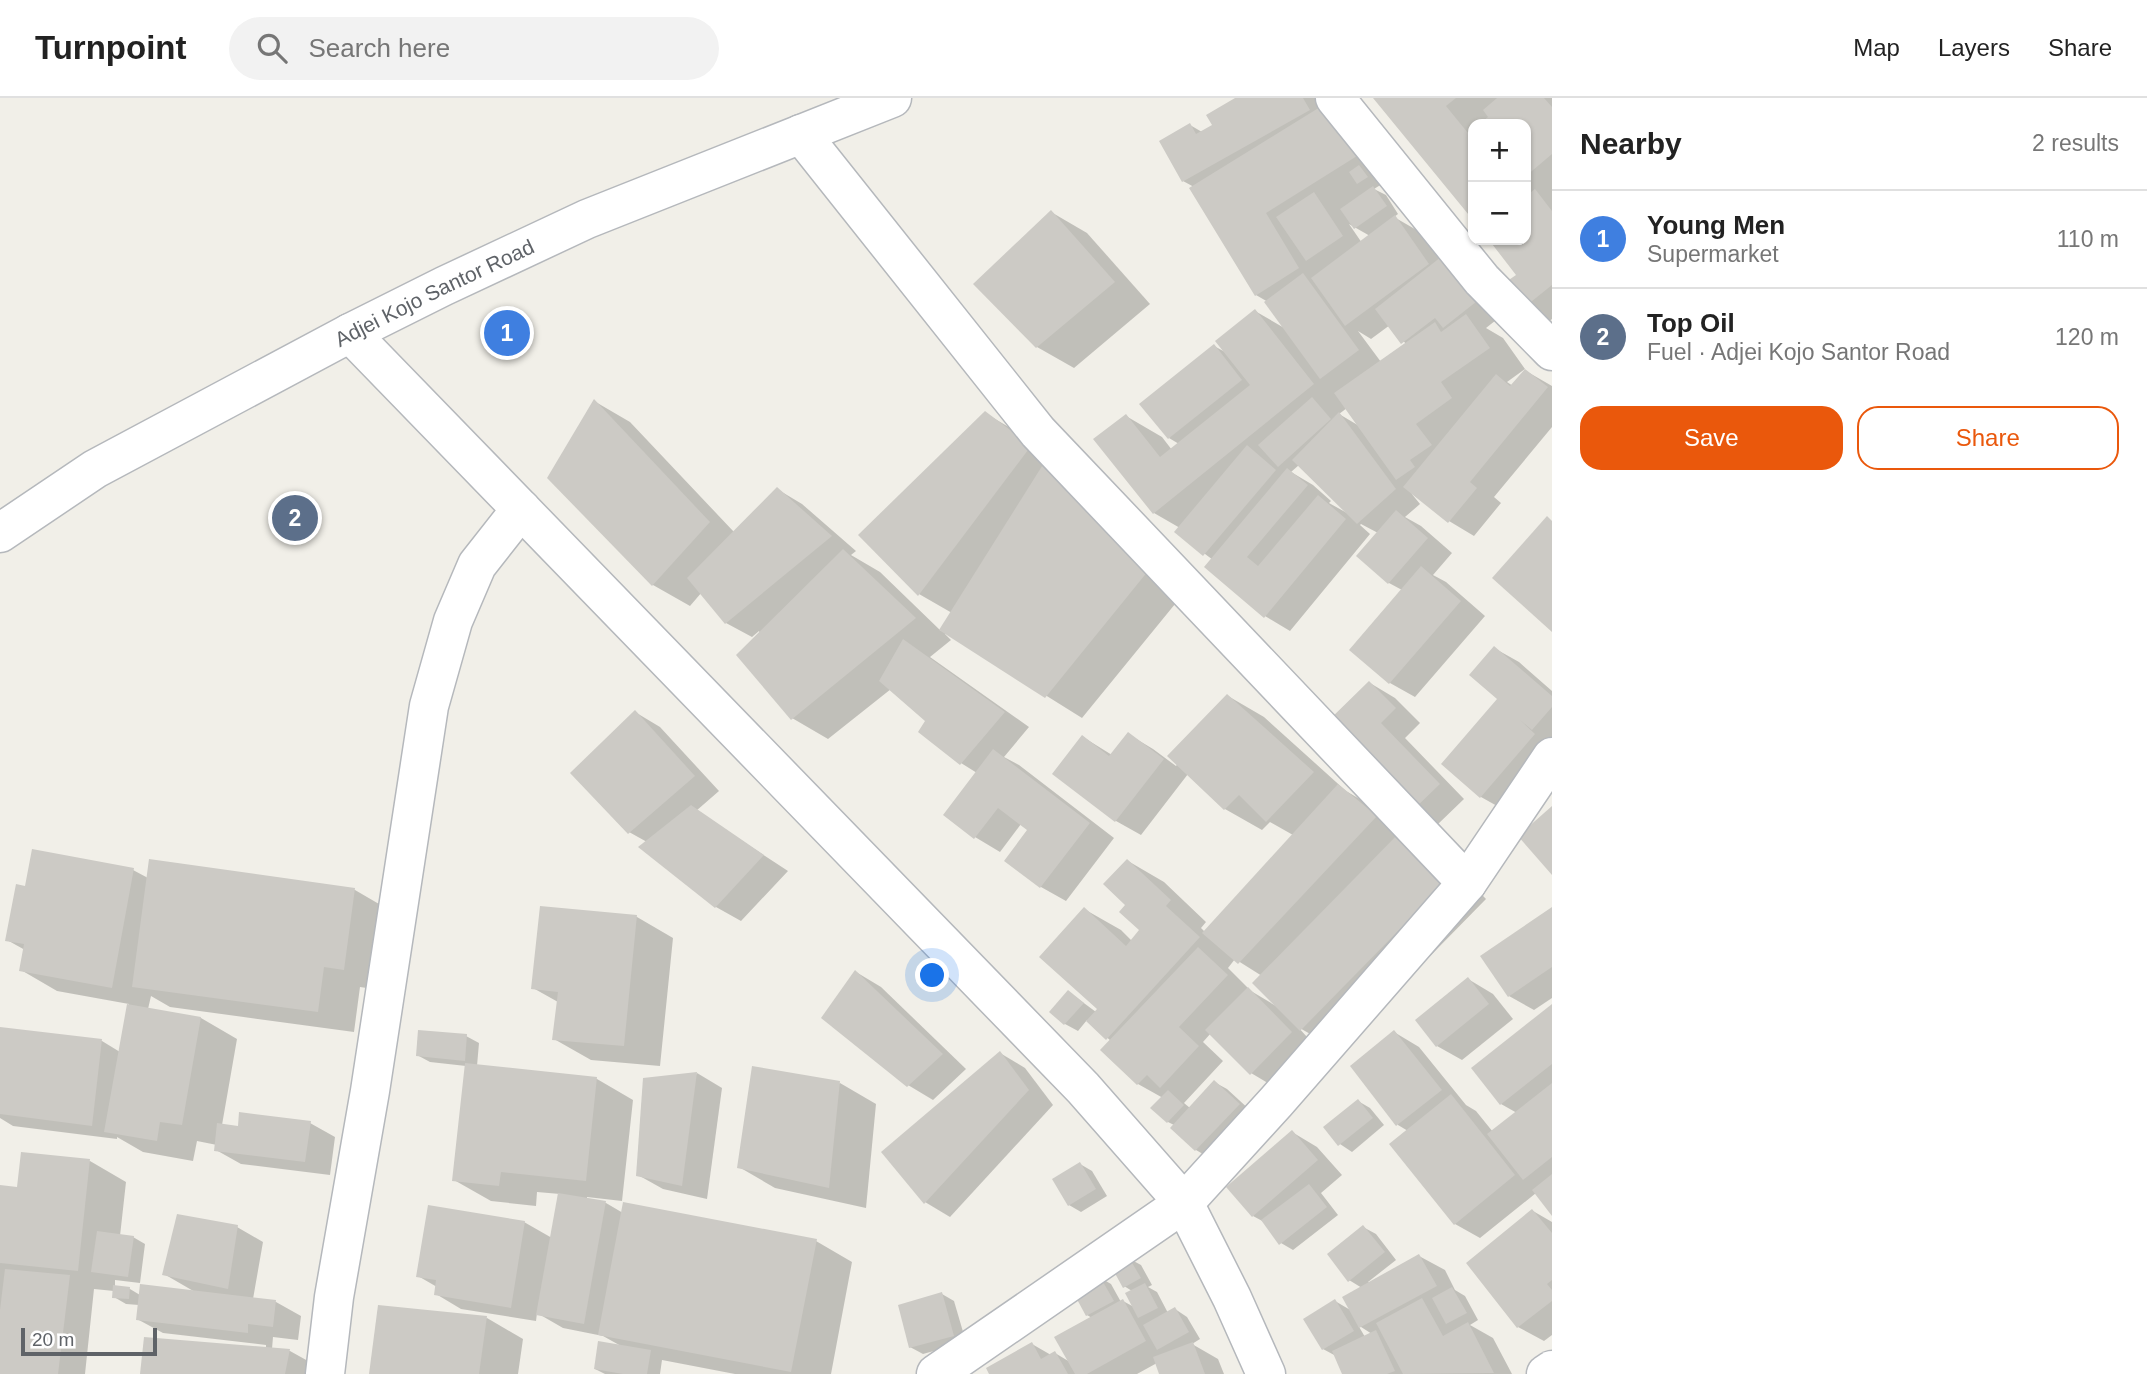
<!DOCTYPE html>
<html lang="en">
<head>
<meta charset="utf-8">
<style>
	:root { --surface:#fff; --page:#f2f2f2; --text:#222; --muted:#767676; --line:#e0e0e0; --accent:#ea580c }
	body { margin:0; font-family:Arial,sans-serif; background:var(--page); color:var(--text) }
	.controls { position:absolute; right:21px; top:21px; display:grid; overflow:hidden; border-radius:14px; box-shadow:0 2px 5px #0004 }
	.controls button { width:63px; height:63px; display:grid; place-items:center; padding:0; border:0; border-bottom:2px solid var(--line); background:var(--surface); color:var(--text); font:35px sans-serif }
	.scale { position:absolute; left:21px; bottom:18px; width:136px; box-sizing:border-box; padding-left:7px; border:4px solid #5f6368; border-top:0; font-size:19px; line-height:24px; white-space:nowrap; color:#5f6368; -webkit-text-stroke:5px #fff; paint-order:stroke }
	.you { position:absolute; left:933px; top:878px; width:24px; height:24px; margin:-18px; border:5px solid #fff; border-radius:50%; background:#1a73e8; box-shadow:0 0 0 10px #1a73e833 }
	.badge { display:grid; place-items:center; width:46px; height:46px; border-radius:50%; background:var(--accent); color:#fff; font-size:23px; font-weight:700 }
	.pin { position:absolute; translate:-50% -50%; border:4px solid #fff; box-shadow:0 2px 7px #0006 }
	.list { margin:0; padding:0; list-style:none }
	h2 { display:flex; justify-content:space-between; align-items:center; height:91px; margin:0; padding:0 28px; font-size:30px }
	h2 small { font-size:23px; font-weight:400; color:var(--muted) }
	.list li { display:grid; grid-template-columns:46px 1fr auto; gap:21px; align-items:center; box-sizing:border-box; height:98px; padding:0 28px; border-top:2px solid var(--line) }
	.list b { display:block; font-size:26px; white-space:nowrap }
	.list p { margin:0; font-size:23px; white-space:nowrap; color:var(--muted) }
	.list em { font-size:23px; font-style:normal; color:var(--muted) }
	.actions { display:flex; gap:14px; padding:21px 28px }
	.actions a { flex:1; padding:16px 0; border:2px solid var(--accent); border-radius:21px; text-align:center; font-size:24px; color:var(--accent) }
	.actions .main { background:var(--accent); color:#fff }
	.icon { flex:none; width:38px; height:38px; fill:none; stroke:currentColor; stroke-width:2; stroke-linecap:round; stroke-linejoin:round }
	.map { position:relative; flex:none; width:1552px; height:1276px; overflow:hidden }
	header { display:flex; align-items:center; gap:42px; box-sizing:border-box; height:98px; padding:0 35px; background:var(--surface); border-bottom:2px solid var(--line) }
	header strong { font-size:33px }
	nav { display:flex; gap:38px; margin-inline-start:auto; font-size:24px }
	.search { width:490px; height:63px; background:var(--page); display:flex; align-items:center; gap:18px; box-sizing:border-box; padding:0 24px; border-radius:38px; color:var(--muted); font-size:26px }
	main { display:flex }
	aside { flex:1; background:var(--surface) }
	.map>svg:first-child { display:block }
	.shadow { fill:#0003; fill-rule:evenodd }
	.building { fill:#cccac5 }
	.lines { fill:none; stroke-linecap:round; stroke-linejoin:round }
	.minor-casing { stroke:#b5b8bc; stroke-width:41 }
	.minor { stroke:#fff; stroke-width:38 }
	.labels { text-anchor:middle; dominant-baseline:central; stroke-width:5; stroke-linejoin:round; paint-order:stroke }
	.street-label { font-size:21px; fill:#5f6368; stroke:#fff }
</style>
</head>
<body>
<header>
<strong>Turnpoint</strong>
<div class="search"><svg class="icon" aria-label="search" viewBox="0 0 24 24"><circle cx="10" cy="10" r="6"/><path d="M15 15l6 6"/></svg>Search here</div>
<nav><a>Map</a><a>Layers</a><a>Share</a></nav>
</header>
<main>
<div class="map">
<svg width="1552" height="1276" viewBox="0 0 1552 1276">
	<rect width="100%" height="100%" fill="#f1efe8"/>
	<g class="shadow">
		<path d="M1239,0H1319L1393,79L1374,91L1386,97L1398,116L1394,119L1420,134L1440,162L1505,215L1486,230L1503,240L1525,271L1507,284L1513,288L1526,273L1552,288V329L1494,399L1501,405L1474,438L1449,423L1411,395L1420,406L1405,419L1421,428L1452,455L1433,477L1446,484L1485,518L1415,599L1390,585L1402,492L1389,485L1378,435L1361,426L1360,427L1370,436L1290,533L1265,518L1213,462L1176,434L1180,430L1154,415L1126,318L1162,339L1172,352L1179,346L1169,340L1214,248L1227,255L1255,213L1286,231L1268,204L1256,197L1194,89L1183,83L1190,27L1202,34L1214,27ZM1349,126L1370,138L1362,145ZM1390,227L1406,246L1381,264L1358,233L1371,241ZM1347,310L1361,329L1339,316ZM1299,367L1347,415L1329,405L1331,403L1313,387L1291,374Z"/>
		<polygon points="1375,0 1552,0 1552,221 1548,224 1523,209 1518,177 1491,142 1526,142 1526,26 1473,26 1473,119"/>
		<polygon points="1051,114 1087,135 1150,206 1074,270 1037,249 976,186"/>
		<polygon points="594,303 630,324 734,434 777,391 802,406 856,453 851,457 880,474 941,533 952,515 919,496 985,315 1022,337 1193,484 1082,620 946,535 945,536 951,542 930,559 1029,629 1004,659 1019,667 1114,740 1066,803 1041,789 1007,763 1029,732 1021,726 1000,754 975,739 946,716 977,675 961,665 928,623 891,591 828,641 792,620 759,533 752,539 726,525 702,494 690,508 653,487 549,379"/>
		<polygon points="1494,550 1519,564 1552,593 1552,660 1506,713 1481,699 1444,666 1499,601"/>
		<polygon points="1370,585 1395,600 1420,625 1405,640 1464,701 1437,727 1328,626"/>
		<path d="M1228,598L1264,619L1346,693L1375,710L1440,754L1486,801L1338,952L1298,929L1316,949L1276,990L1251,975L1211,935L1203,944L1223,963L1184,1005L1190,1010L1214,984L1227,991L1251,1013L1208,1059L1196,1052L1172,1029L1174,1027L1168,1024L1163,1000L1138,986L1111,943L1087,922L1078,933L1065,926L1052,913L1069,894L1096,914L1099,911L1084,811L1121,832L1132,843L1141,832L1128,807V763L1164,784L1206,824L1201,830L1205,834L1293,737L1270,724L1262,732L1225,711L1188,676L1141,737L1116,723L1083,639L1112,657L1128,636L1153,651L1176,668ZM1235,861L1262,878L1276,908L1251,893L1228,870Z"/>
		<polygon points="635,614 660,629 719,693 696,713 788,773 741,823 716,809 641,749 647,744 629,734"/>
		<polygon points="151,763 355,792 391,813 380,892 360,889 354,934 170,909 151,898 148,911 201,920 237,941 222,1027 239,1029 310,1025 335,1039 330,1077 241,1066 216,1052 217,1047 197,1043 193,1063 143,1054 117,1039 117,1041 13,1028 0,1020 0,931 102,943 120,954 129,906 57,893 21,872 25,852 7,842 27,790 133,772 148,780"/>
		<polygon points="541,810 637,819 673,840 660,968 591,962 554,941 558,904 533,890"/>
		<polygon points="1552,811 1552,900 1534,912 1509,898"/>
		<polygon points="856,874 881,889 966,971 933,1002 908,987"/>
		<polygon points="1468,881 1493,896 1513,921 1462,962 1437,948"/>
		<polygon points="1552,909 1552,1115 1536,1095 1480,1140 1455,1126 1408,1033 1398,1027 1394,934 1419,949 1466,1007 1476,1013 1493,1034 1517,1015 1501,1006"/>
		<polygon points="466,938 479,945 477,968 597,981 633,1002 622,1103 587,1099 587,1102 606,1105 623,1115 816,1143 852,1164 831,1276 735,1276 662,1262 660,1276 605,1276 595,1271 621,1248 603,1238 563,1230 537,1215 536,1223 461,1211 436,1196 437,1189 418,1178 524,1124 552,1140 560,1096 537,1094 536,1108 491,1103 454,1082 466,968 430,964 417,957"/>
		<polygon points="1000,955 1025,970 1053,1007 950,1119 925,1104"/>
		<polygon points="697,975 722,990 707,1101 663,1091 638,1077"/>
		<polygon points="840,985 876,1006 866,1110 775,1090 739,1069"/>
		<polygon points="1358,1003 1370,1010 1384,1027 1352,1054 1340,1046"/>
		<polygon points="1292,1034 1317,1049 1342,1077 1321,1095 1338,1117 1293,1152 1281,1145 1266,1125 1253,1118"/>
		<polygon points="90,1063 126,1084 120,1138 133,1139 145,1146 140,1185 115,1182 115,1189 130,1191 140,1197 195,1194 164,1176 237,1129 263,1144 253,1201 276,1204 301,1218 298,1242 273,1239 272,1251 290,1253 326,1273 325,1276 141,1276 266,1251 266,1247 163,1235 137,1221 139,1207 126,1206 114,1199 114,1193 94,1191 85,1276 0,1276 0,1088 18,1090"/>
		<polygon points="1080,1066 1092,1073 1107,1098 1081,1114 1069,1107"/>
		<polygon points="1533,1113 1552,1124 1552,1237 1544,1243 1518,1229"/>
		<path d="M1363,1129L1376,1136L1396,1162L1368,1184L1370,1185L1419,1158L1445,1172L1455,1192L1465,1198L1478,1222L1470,1227L1493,1240L1512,1276H1344L1336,1258L1323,1251L1335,1203L1352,1213L1362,1190L1349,1182ZM1358,1227L1372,1236L1365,1239Z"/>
		<polygon points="1128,1160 1141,1167 1152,1187 1148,1189 1157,1194 1168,1215 1175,1211 1187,1219 1200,1241 1192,1246 1218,1261 1224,1276 1161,1276 1157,1265 1137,1276 991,1276 1032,1246 1051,1257 1055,1255 1070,1264 1092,1220 1087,1217 1099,1179 1111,1186 1121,1204 1123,1203 1134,1209 1132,1193 1124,1188"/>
		<polygon points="942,1196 954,1203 966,1244 923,1256 910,1249"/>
		<polygon points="487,1220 523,1241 518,1276 371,1276"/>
	</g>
	<g class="building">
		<polygon points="1235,0 1303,0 1310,12 1182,84 1159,43 1190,25 1196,36 1212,27 1206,17"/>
		<polygon points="1373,0 1456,0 1446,8 1468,35 1473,31 1473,122"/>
		<polygon points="1497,0 1544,0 1552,9 1552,56 1526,78 1526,26 1479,26 1488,19 1483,12"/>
		<polygon points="1325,6 1357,58 1266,115 1299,170 1255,198 1189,90"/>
		<polygon points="1359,67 1368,79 1357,86 1349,74"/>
		<polygon points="1373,88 1387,108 1354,131 1340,111"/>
		<polygon points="1535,91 1552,113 1552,187 1522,211 1503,186 1516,177 1489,142 1526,142 1526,98"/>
		<polygon points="1314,94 1343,138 1306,163 1276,119"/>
		<polygon points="1051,112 1115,184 1036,250 973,186"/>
		<polygon points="1395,117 1429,166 1345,228 1311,180"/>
		<polygon points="1446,155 1481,200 1443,230 1435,220 1401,246 1375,211"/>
		<polygon points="1303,175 1359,252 1320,281 1264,204"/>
		<polygon points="1255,211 1314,286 1153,416 1093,341 1126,316 1160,359 1250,287 1215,243"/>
		<polygon points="1466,216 1490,250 1441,284 1452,300 1416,326 1432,347 1410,362 1415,369 1396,382 1334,295 1435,224 1441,234"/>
		<polygon points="1214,246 1242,282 1168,341 1139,306"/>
		<polygon points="1525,271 1548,289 1470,384 1477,390 1448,425 1403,389 1496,276 1510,288"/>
		<polygon points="1312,299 1331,321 1278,369 1258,347"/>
		<polygon points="594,301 710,424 652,488 547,380"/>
		<polygon points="985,313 1031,348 918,498 858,437"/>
		<polygon points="1339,314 1396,391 1357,426 1292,362"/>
		<polygon points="1247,347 1276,372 1203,458 1174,434"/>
		<polygon points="1044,365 1157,462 1045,600 939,532"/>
		<polygon points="1287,370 1308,387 1247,459 1258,468 1318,397 1346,421 1264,520 1204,469"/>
		<polygon points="777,389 832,438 725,526 687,480"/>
		<polygon points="1396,412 1428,440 1388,486 1356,458"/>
		<polygon points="1547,418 1552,423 1552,534 1492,480"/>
		<polygon points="843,451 916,520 791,622 736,557"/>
		<polygon points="1421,468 1461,503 1389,586 1349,552"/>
		<polygon points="903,541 1005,614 960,667 918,634 925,623 879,583"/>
		<polygon points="1494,548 1552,598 1552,609 1532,632 1520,622 1535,636 1480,700 1441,666 1497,601 1469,577"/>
		<polygon points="1369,583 1396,610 1381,625 1440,686 1411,714 1325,626"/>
		<polygon points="1227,596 1314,674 1266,724 1239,697 1224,712 1167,658"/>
		<polygon points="635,612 695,678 628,736 570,675"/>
		<polygon points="1128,634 1164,661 1115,724 1052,676 1082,637 1109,658"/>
		<polygon points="993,651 1090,725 1040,790 1004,763 1027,732 998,710 974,741 943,717"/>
		<polygon points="1338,686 1377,718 1238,866 1202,835"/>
		<polygon points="691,707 764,757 715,810 638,749"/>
		<polygon points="1552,708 1552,777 1518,738"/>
		<polygon points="1403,731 1451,779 1300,933 1252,885"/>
		<polygon points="32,751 134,770 112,890 19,873 24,846 5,843 16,786 25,788"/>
		<polygon points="149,761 355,790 344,872 324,869 318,914 132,889"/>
		<polygon points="1127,761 1171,802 1166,808 1200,839 1106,942 1086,923 1097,911 1039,859 1084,809 1126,848 1139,832 1119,814 1125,807 1103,786"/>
		<polygon points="540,808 637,817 624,948 552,942 558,894 531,891"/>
		<polygon points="1552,809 1552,869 1508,899 1480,858"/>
		<polygon points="1198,849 1228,877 1179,929 1199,948 1160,990 1147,977 1137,987 1100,952"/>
		<polygon points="855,872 943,956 907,989 821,920"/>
		<polygon points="1468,879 1489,906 1436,949 1415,922"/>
		<polygon points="1248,889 1292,934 1250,977 1205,932"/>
		<polygon points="1068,892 1084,905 1064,927 1049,914"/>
		<polygon points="127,906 201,919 182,1027 160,1024 157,1043 104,1034"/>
		<polygon points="1552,906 1552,966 1500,1007 1471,970"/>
		<polygon points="0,929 102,941 92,1028 0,1016"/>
		<polygon points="418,932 467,936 465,963 416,958"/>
		<polygon points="1394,932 1442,992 1396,1028 1350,968"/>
		<polygon points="1000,953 1029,992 924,1106 881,1054"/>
		<polygon points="465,965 597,979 586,1083 501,1074 499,1088 452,1083"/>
		<polygon points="752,968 840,983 829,1090 737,1070"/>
		<polygon points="697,974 682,1088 636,1078 643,980"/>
		<polygon points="1214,982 1240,1006 1195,1053 1170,1030"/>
		<polygon points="1552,985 1552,1059 1523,1082 1487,1036"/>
		<polygon points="1168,992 1184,1007 1167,1025 1150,1010"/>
		<polygon points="1451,996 1515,1077 1454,1127 1389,1046"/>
		<polygon points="1358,1001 1373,1020 1338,1048 1323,1029"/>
		<polygon points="239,1014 311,1023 305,1064 214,1053 217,1025 238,1028"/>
		<polygon points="1292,1032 1318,1062 1252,1119 1226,1089"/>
		<polygon points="21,1054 90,1061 78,1173 0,1165 0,1087 17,1089"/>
		<polygon points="1080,1064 1096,1091 1068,1108 1052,1081"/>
		<polygon points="1552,1076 1552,1118 1532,1092"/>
		<polygon points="1309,1086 1327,1109 1279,1147 1261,1122"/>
		<polygon points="558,1095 606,1103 584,1226 536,1217"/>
		<polygon points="623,1104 817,1141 791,1274 598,1237"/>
		<polygon points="428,1107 525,1123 511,1210 434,1197 436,1182 416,1179"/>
		<polygon points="1532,1111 1552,1135 1552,1182 1547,1186 1552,1192 1552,1203 1517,1230 1466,1165"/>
		<polygon points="177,1116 238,1127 228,1191 162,1177"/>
		<polygon points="1363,1127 1385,1154 1348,1184 1327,1156"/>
		<polygon points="97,1133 134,1138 128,1179 91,1174"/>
		<polygon points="1419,1156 1437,1188 1359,1230 1342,1199"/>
		<polygon points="1128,1158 1141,1180 1123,1190 1111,1168"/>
		<polygon points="5,1171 70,1177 58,1276 0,1276 0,1212"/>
		<polygon points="1099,1177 1114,1203 1086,1218 1072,1192"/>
		<polygon points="1145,1185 1158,1210 1138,1220 1125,1195"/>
		<polygon points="140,1186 276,1202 273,1229 248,1226 248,1235 136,1222"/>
		<polygon points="113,1187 130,1189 129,1201 112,1200"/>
		<polygon points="1452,1189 1467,1215 1446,1226 1432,1200"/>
		<polygon points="942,1194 954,1238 909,1250 898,1207"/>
		<polygon points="1422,1200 1443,1238 1468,1224 1494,1275 1403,1276 1376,1225"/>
		<polygon points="1123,1201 1146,1243 1087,1276 1075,1276 1054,1239"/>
		<polygon points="1335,1201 1354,1233 1322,1252 1303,1221"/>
		<polygon points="378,1207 487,1218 479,1276 369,1276"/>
		<polygon points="1175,1209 1189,1234 1157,1252 1143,1227"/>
		<polygon points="1376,1232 1395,1273 1387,1276 1342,1276 1332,1253"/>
		<polygon points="144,1239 290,1251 285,1276 140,1276"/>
		<polygon points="598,1243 651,1252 647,1276 623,1276 594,1271"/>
		<polygon points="1032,1244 1041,1261 1055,1253 1068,1276 989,1276 986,1270"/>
		<polygon points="1193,1244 1205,1276 1159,1276 1153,1259"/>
	</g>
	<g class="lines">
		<defs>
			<g id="minor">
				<polyline points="1335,0 1482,182 1552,253"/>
				<polyline points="801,36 1038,334 1467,785"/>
				<polyline points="350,235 1083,990 1184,1105 1232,1200 1266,1276"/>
				<path id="s1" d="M0,435L95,371L350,235L444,188L587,121L892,0"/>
				<polyline points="325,1276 334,1199 370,993 429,608 453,523 477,467 521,411"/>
				<polyline points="936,1276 1184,1105 1276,1004 1467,785 1552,659"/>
				<polyline points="1546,1276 1552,1272"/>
			</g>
		</defs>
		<use href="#minor" class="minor-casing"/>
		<use href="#minor" class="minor"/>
	</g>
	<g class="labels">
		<g class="street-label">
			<text stroke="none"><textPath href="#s1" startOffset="497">Adjei Kojo Santor Road</textPath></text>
		</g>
	</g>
</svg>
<div class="controls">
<button>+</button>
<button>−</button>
</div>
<div class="scale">20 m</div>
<div class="you"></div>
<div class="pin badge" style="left:507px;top:235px;background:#3f7fe0">1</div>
<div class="pin badge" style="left:295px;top:420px;background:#5c6f8a">2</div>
</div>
<aside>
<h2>Nearby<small>2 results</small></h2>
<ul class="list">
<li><span class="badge" style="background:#3f7fe0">1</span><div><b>Young Men</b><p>Supermarket</p></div><em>110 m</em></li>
<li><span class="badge" style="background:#5c6f8a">2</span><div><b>Top Oil</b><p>Fuel · Adjei Kojo Santor Road</p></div><em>120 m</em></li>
</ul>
<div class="actions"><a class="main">Save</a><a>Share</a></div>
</aside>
</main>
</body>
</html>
